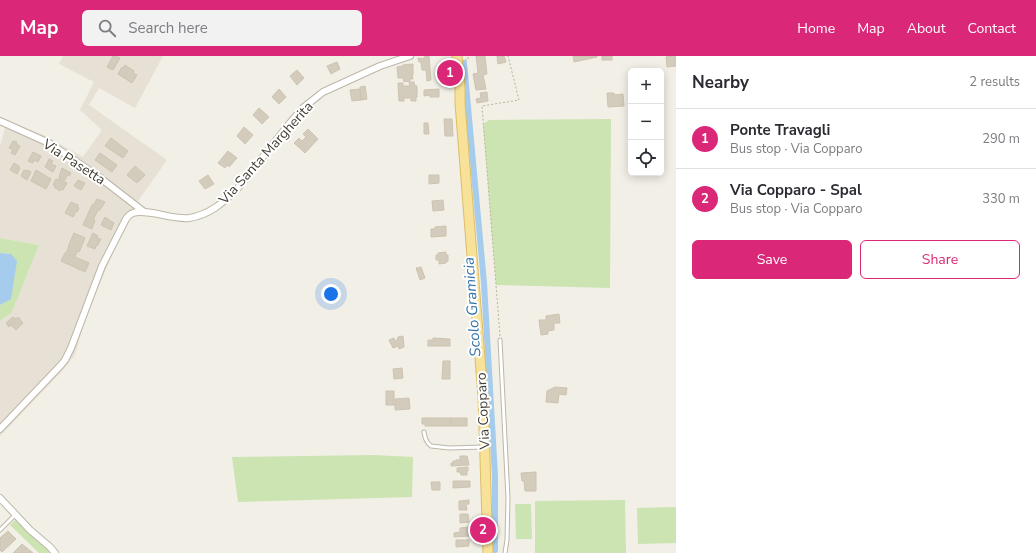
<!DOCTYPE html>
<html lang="en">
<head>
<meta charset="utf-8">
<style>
	:root { --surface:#fff; --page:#f2f2f3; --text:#2b2b33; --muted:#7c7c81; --line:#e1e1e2; --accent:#db2777 }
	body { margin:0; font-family:"Nunito Sans",sans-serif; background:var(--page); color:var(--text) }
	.controls { position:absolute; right:12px; top:12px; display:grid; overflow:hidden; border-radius:6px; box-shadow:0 2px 10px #0003 }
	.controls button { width:36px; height:36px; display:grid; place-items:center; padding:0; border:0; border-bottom:1px solid var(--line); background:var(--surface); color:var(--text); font:20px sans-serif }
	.you { position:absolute; left:331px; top:238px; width:14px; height:14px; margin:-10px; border:3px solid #fff; border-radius:50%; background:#1a73e8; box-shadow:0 0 0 6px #1a73e833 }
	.badge { display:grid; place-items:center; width:26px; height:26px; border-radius:50%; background:var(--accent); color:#fff; font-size:13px; font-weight:700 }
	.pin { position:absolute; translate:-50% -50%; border:2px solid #fff; box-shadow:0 1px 4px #0006 }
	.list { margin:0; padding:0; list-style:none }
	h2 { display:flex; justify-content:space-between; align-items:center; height:52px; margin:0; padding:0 16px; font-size:17px }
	h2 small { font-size:13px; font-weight:400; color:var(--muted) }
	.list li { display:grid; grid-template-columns:26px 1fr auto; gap:12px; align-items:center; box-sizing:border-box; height:60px; padding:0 16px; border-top:1px solid var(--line) }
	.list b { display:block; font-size:15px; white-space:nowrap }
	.list p { margin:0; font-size:13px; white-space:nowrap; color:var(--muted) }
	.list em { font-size:13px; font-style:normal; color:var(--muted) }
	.actions { display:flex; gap:8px; padding:12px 16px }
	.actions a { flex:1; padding:9px 0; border:1px solid var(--accent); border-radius:6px; text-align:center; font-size:14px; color:var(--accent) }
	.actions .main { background:var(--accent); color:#fff }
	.icon { flex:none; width:22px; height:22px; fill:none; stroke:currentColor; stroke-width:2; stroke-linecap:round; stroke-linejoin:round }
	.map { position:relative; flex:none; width:676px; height:497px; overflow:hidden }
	header { display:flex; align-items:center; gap:24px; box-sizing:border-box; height:56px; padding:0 20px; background:var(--accent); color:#fff }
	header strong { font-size:19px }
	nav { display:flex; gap:22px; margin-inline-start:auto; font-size:14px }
	.search { width:280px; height:36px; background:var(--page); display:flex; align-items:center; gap:10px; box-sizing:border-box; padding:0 14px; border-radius:6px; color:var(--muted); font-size:15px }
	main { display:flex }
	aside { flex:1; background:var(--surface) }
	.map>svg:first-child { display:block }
	.residential { fill:#e6e1d4 }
	.green { fill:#cbe4b1 }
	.water { fill:#a5ccec }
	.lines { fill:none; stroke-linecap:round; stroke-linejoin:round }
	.canal { stroke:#a5ccec; stroke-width:6 }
	.building { fill:#d3cbbc; stroke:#cdc3b0 }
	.service-casing { stroke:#bdb7a9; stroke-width:5 }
	.minor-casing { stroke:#bdb7a9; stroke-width:8 }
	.primary-casing { stroke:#dcbe6a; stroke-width:11 }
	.path { stroke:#beb39b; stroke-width:1; stroke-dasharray:2 2; stroke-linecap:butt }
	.service { stroke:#fff; stroke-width:3 }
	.minor { stroke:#fff; stroke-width:6 }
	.primary { stroke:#f8e199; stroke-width:9 }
	.labels { text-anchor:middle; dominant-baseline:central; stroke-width:4; stroke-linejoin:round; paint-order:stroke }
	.street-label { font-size:14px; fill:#443f36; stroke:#fff }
	.water-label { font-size:15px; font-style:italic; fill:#3574aa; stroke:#fff }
</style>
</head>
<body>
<header>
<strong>Map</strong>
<div class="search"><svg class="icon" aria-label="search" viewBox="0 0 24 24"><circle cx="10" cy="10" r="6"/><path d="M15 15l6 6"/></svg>Search here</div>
<nav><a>Home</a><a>Map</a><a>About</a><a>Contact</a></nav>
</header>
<main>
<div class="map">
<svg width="676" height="497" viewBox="0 0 676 497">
	<rect width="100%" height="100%" fill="#f2efe6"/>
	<polygon class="residential" points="63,0 163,0 135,52 99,32 89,49 167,104 138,145 117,188 87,257 75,299 63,314 0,380 0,265 12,256 39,189 0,182 0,90 7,64 48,81 83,101 102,74 80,54 94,26 59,8"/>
	<g class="green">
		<polygon points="611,63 610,232 496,229 483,68 489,64"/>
		<polygon points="0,182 39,189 12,256 0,265 0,249 11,242 11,198 0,197"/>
		<polygon points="374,399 413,401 412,441 238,446 232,401"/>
		<polygon points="625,444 626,497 535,497 535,445"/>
		<polygon points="515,448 531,448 532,483 516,483"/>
		<polygon points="676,451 676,487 638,488 637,452"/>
		<polygon points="15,464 52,497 39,497 10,469"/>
	</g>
	<polygon class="water" points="0,197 11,198 17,205 11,243 0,249"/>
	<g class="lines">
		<polyline class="canal" points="464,7 484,227 495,420 495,494"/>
	</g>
	<g class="building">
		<polygon points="113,0 115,0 120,2 113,14 107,11"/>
		<polygon points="429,0 431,24 427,25 426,14 422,14 421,6 419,6 418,2 424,3 424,1"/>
		<polygon points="476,0 485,0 487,18 483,19 486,33 476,34 473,18 478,17"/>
		<polygon points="497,0 504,0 506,6 498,8"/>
		<polygon points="573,0 597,0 597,1 574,6"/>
		<rect x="602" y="0" width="10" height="4"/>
		<polygon points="669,0 676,0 676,10 667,11 666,1"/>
		<polygon points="337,6 340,13 331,18 327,10"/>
		<polygon points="413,8 413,19 412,19 413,23 410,23 410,25 404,26 403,22 398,22 397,11 403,10 403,9"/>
		<polygon points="125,9 134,15 133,17 137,19 132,27 118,18 122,11 123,12"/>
		<polygon points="297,14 304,22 297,29 290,20"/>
		<polygon points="409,26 414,26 415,30 417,30 417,41 416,41 416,45 411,45 411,42 404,42 404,45 399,45 398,27 403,27 403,30 410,30"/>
		<polygon points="365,30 367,43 361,44 360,31"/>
		<polygon points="279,33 286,41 279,48 272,41"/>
		<polygon points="360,33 361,44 352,45 350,34"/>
		<polygon points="439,33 439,41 430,41 430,39 424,40 424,34"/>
		<polygon points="487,36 488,45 477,47 476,43 481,42 480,37"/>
		<polygon points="607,37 614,37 614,39 623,38 624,50 608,51"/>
		<polygon points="259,52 269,61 262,68 253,59"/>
		<polygon points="444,63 452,63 453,80 445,80"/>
		<polygon points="424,67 428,67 429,78 424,78"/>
		<polygon points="244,71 253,79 245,88 237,80"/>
		<polygon points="308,73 318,83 305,97 294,87 299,82 302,85 306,81 303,78"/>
		<polygon points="111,82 128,95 123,102 105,90"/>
		<polygon points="13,85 17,86 16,88 20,90 15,99 11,97 13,94 9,92"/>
		<polygon points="228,95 237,102 229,111 227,109 225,112 218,107"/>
		<polygon points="33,96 41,100 38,106 34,104 33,107 28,105"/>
		<polygon points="100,97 117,109 112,116 95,104"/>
		<polygon points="49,103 53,105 51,108 56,110 53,116 45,111"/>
		<polygon points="14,107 19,110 19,111 20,112 17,118 10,114"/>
		<polygon points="135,110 145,119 137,127 127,119"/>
		<polygon points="62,112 71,117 69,120 67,119 65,124 59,121"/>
		<polygon points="24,114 26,115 27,114 31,116 27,124 21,120"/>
		<polygon points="36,114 51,123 46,133 31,125"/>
		<polygon points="208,119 214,128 205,133 199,125"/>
		<polygon points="429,119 439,119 439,127 429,128"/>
		<polygon points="59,122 67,127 63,134 61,133 60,135 54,131 55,130 53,129 56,123 58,124"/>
		<polygon points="78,124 85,127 81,134 74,130"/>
		<polygon points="97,143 105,146 100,154 98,154 93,164 95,164 92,173 83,169 92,149 93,149"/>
		<polygon points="443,144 444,154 433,155 432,145"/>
		<polygon points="71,146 78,149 78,151 79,152 77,156 76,155 73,161 65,157"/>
		<polygon points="105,161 114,167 111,174 101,169"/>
		<polygon points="446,170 446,180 431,181 431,173 435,173 435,171"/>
		<polygon points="74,177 85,182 79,196 77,195 75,201 89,207 85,216 61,205 65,197 66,197 69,191 68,191"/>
		<polygon points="93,177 98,180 97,182 101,183 97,190 96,190 95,193 87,190"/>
		<polygon points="446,196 446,199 448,199 448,205 446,206 446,207 439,208 439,204 436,204 436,199 438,199 438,197"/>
		<polygon points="421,211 425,222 420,224 416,212"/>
		<polygon points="559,258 560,267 554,267 554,274 548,275 548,278 541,279 539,264 546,264 546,260"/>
		<polygon points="13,261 16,263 18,261 23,267 16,274 11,269 9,271 6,267"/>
		<polygon points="403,280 404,291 399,293 398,290 393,292 389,284 394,282 395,285 397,284 398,281"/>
		<polygon points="433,282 450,283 450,290 428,290 428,284 433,284"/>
		<polygon points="443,305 450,305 450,323 442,323"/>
		<polygon points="402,312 403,322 394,323 393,313"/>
		<polygon points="555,331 567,332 566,339 559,338 558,347 546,346 547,335"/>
		<rect x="386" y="335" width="8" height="14"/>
		<polygon points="409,342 410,353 395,354 395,343"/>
		<polygon points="422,362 451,362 451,370 425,370 425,368 422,368"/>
		<rect x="451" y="362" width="16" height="8"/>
		<polygon points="460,400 467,400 469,409 451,410 451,407 453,407 453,405 456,405 456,404 460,404"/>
		<polygon points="468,411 468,415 467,415 467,419 461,419 460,416 457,416 457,412"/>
		<polygon points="536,416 536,435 525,435 524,425 522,425 521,417"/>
		<polygon points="453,425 470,425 470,431 453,432"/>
		<polygon points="431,426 440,426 440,434 432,434"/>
		<polygon points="469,444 469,448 466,448 467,454 459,454 459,445"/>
		<polygon points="460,458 468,458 469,466 460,467"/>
		<polygon points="468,471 469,480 454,481 454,477 460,476 460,472"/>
		<polygon points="8,475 16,483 2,496 0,494 0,482"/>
		<polygon points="456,484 469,484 469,490 456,491"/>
		<polygon points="22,488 33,497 13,497"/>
	</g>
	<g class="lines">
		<defs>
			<g id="service">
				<polyline points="500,284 508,442 507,484 505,497"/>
				<path d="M424,376C425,382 426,386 431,390L449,392L483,391"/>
				<polyline points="0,474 15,459"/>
			</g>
			<g id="minor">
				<polyline points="0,65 49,87 99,121 143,155"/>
				<path d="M0,373L61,309L65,304L71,292L102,210L126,163C128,160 130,158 133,157C146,152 172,164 189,162C209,159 223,147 237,133L290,67L304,51L318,40L323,36L380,10L410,0"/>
				<polyline points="0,442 30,474 50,491 55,497"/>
			</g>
			<polyline id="primary" points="457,0 460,32 460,47 483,340 488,497"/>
		</defs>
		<use href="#service" class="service-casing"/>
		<use href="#minor" class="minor-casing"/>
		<use href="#primary" class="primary-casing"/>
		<g class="path">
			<polyline points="465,4 468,4 468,0"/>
			<polyline points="500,280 482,50 519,44 508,0"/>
		</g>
		<use href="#service" class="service"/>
		<use href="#minor" class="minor"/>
		<use href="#primary" class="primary"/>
	</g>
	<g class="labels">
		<g class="street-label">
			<text transform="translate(266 97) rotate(-48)">Via Santa Margherita</text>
			<text transform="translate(74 106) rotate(33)">Via Pasetta</text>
			<text transform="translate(483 355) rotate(-93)">Via Copparo</text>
		</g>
		<g class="water-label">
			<text transform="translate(472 251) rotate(-94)">Scolo Gramicia</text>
		</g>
	</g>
</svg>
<div class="controls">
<button>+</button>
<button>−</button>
<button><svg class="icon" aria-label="locate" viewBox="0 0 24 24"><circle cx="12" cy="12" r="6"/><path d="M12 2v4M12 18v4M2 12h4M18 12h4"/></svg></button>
</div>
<div class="you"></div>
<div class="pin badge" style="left:450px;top:17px">1</div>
<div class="pin badge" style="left:483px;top:474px">2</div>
</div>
<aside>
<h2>Nearby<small>2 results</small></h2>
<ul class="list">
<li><span class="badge">1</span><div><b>Ponte Travagli</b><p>Bus stop · Via Copparo</p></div><em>290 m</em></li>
<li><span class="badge">2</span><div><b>Via Copparo - Spal</b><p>Bus stop · Via Copparo</p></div><em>330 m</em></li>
</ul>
<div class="actions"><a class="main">Save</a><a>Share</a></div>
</aside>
</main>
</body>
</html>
